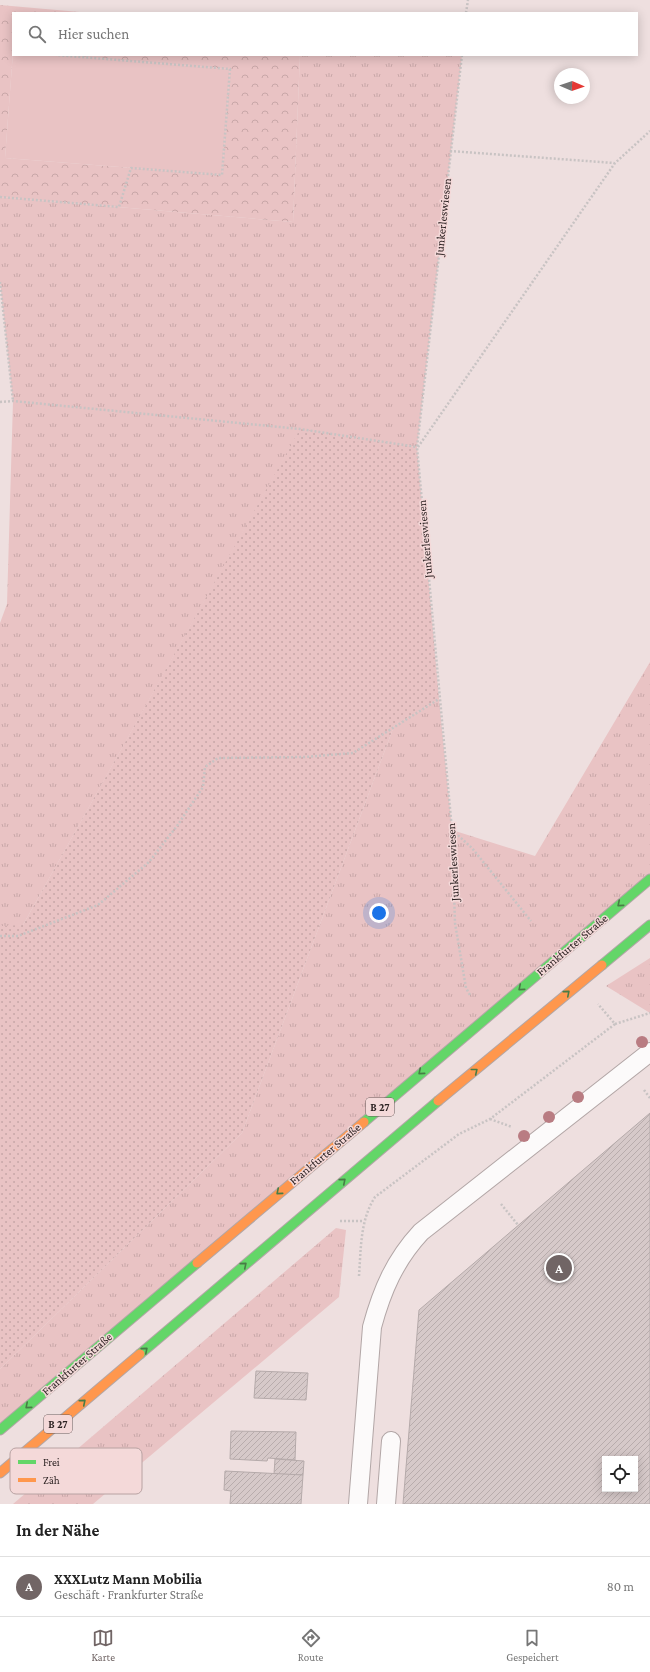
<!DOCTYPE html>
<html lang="de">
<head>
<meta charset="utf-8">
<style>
	:root { --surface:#fff; --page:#f2f2f2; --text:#222; --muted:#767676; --line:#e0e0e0; --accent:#716565 }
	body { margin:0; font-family:"Crimson Pro",serif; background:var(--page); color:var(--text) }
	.controls { position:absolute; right:12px; bottom:12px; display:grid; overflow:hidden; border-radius:0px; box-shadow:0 2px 10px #0003 }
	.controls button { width:36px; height:36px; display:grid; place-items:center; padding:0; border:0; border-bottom:1px solid var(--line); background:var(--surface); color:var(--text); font:20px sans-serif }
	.compass { position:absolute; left:554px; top:68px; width:36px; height:36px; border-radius:50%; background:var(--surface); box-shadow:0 2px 10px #0003; rotate:92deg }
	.you { position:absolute; left:379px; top:913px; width:14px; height:14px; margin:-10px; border:3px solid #fff; border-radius:50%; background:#1a73e8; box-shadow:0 0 0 6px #1a73e833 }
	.badge { display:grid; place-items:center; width:26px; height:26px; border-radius:50%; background:var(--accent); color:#fff; font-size:13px; font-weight:700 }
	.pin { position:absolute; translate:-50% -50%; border:2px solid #fff; box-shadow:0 1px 4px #0006 }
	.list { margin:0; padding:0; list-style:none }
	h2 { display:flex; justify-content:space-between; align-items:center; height:52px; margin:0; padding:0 16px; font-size:17px }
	h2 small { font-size:13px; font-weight:400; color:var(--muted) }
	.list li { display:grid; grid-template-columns:26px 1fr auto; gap:12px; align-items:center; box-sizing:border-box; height:60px; padding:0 16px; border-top:1px solid var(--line) }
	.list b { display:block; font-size:15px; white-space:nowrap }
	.list p { margin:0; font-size:13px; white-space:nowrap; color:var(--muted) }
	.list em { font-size:13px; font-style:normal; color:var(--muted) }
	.icon { flex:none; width:22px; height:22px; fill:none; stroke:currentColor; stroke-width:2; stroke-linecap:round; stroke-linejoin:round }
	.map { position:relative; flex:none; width:650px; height:1504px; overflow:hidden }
	.search { position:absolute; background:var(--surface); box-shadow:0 2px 10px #0003; left:12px; right:12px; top:12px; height:44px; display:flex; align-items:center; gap:10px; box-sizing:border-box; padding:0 14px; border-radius:0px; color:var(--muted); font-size:15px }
	.sheet { height:112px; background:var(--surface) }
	nav { display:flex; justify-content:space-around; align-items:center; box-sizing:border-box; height:56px; border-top:1px solid var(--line); background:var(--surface); font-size:11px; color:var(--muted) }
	nav a { display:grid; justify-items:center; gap:2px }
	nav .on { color:var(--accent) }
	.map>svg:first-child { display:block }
	.grass { fill:url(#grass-tufts) }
	.forest { fill:url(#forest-crowns) }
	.garden { fill:url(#garden-dots) }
	.pitch { fill:#e9c3c4 }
	.building { fill:url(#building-hatch); stroke:#b5aaaa; fill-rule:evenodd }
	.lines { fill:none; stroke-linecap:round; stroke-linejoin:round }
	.lane-casing { stroke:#b2a6a6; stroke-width:20 }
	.fast-casing { stroke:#b2a6a6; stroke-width:11 }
	.slow-casing { stroke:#b2a6a6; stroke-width:11 }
	.path { stroke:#c8c3c3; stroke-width:2.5; stroke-dasharray:2 2; stroke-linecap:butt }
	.lane { stroke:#fcfafa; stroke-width:18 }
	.fast { stroke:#63d668; stroke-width:9 }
	.slow { stroke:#ff974d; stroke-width:9 }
	.tree { fill:#b97c82 }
	.oneway { stroke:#487c46 }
	.labels { text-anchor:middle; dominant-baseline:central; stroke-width:3; stroke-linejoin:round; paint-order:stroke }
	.shield { fill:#f4d9d9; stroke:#695a5a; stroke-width:1 }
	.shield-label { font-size:11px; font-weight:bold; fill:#2d2323 }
	.street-label { font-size:12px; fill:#2d2323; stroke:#f4d9d9 }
	.key { fill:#f4d9d9; stroke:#b8a2a2; stroke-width:1 }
	.key-label { font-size:11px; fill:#2d2323 }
</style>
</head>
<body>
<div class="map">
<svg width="650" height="1504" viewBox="0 0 650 1504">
	<defs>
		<pattern id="grass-tufts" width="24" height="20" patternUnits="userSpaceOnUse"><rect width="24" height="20" fill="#e9c3c4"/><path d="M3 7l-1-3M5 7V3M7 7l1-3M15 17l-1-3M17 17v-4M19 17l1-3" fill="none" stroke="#c8a7a8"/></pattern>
		<pattern id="forest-crowns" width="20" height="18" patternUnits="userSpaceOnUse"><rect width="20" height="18" fill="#e9c3c4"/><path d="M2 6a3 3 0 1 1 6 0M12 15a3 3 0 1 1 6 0" fill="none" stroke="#c8a7a8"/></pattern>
		<pattern id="garden-dots" width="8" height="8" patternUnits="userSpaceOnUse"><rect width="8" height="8" fill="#e9c3c4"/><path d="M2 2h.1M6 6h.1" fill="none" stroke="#c8a7a8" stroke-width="1.8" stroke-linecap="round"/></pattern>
		<pattern id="building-hatch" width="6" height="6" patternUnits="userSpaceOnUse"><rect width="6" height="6" fill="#d6c9c9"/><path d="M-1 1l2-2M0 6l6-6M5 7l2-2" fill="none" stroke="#b8acac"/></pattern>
	</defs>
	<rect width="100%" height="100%" fill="#eedfdf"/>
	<g class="grass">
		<polygon points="300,55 462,55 417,447 300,430 23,925 0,929 0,623 7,604 13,401 0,282 0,197 293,222"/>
		<polygon points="650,662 650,879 0,1429 0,1369 242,1133 394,726 439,699 452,830 535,856"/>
		<polygon points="650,958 650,1013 606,986"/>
		<polygon points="336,1228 346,1230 339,1297 93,1504 13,1504"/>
	</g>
	<polygon class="forest" points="0,5 91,13 13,13 13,52 5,158 222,175 230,69 56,55 300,55 293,222 0,197"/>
	<polygon class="garden" points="300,429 417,447 439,699 394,726 242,1133 0,1369 0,926 23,925"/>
	<polygon class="pitch" points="13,52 13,55 56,55 230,69 222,175 5,158"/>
	<g class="building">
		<path d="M650,1113V1504H403L419,1310ZM605,1459H635V1489H605Z"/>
		<polygon points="256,1371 308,1373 306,1400 254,1398"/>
		<polygon points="231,1431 296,1432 295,1460 268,1458 267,1461 230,1459"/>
		<polygon points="275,1459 304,1461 303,1475 274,1474"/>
		<polygon points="225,1471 303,1475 301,1504 230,1504 231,1491 224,1490"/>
	</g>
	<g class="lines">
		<defs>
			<g id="lane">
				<path d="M358,1504L372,1327C382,1290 395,1260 421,1232L650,1052"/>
				<polyline points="386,1504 391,1441"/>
			</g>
			<g id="fast">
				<polyline points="602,965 650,925"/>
				<polyline points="364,1122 650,879"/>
				<polyline points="140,1354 438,1101"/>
				<polyline points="0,1430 197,1263"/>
			</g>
			<g id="slow">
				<polyline points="438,1101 602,965"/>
				<polyline points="197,1263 364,1122"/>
				<polyline points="0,1473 140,1354"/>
			</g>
		</defs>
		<use href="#lane" class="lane-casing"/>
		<use href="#fast" class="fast-casing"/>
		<use href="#slow" class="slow-casing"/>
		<g class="path">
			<polyline points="466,13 468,0"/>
			<polyline points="462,55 417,447 452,830 455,923 466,988 470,995"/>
			<polyline points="450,151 614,163"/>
			<polyline points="0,197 119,207 131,168 222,175 230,69 56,55"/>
			<polyline points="0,282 13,401"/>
			<polyline points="0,402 13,401 300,429 417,447"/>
			<polyline points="418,447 615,163 650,131"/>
			<polyline points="452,830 472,848 531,921"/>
			<polyline points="0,936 18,936 98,905 149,862 177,826 203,787 205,767 218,758 305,757 353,753 439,699"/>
			<polyline points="615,1024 650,1013"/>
			<polyline points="644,1090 650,1098"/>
			<polyline points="490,1119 512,1127"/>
			<polyline points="501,1204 518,1225"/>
			<polyline points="340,1221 364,1221"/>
			<path d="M359,1276C361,1249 360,1220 375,1197L459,1134L490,1119L615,1024L598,1004"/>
		</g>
		<use href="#lane" class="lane"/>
		<use href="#fast" class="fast"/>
		<use href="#slow" class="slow"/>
	</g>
	<g class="tree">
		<circle cx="642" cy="1042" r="6"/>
		<circle cx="578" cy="1097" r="6"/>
		<circle cx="549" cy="1117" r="6"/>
		<circle cx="524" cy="1136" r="6"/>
	</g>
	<defs><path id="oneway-chevron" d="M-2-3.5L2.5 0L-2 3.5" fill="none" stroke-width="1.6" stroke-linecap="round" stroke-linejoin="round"/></defs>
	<g class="oneway">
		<use href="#oneway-chevron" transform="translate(620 904) rotate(140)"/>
		<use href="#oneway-chevron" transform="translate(521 988) rotate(140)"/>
		<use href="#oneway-chevron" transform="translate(567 993) rotate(-41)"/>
		<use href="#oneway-chevron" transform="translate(475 1071) rotate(-39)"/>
		<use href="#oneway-chevron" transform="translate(421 1072) rotate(140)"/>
		<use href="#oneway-chevron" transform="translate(343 1181) rotate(-40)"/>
		<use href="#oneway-chevron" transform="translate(279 1192) rotate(140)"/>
		<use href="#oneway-chevron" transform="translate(244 1265) rotate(-40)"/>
		<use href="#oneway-chevron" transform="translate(145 1350) rotate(-40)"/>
		<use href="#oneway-chevron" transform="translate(83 1402) rotate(-40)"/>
		<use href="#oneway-chevron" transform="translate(28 1406) rotate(139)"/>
	</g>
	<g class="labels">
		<g class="shield">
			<rect x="366" y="1098" width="28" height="18" rx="3"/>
			<rect x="44" y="1415" width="28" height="18" rx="3"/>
		</g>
		<g class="shield-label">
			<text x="380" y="1107">B 27</text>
			<text x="58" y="1424">B 27</text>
		</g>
		<g class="street-label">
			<text transform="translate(443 217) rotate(-84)">Junkerleswiesen</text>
			<text transform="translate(425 539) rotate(-95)">Junkerleswiesen</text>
			<text transform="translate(453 862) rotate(-93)">Junkerleswiesen</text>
			<text transform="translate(572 945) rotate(-40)">Frankfurter Straße</text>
			<text transform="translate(325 1154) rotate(-40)">Frankfurter Straße</text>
			<text transform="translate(77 1364) rotate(-41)">Frankfurter Straße</text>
		</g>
	</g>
	<rect x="10" y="1448" width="132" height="46" rx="6" class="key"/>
	<rect x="18" y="1460" width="18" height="4" fill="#63d668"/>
	<rect x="18" y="1478" width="18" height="4" fill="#ff974d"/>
	<g class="key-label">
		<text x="43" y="1466">Frei</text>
		<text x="43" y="1484">Zäh</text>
	</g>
</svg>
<div class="controls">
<button><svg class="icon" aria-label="locate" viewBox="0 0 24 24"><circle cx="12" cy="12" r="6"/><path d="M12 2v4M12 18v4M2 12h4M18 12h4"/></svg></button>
</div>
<svg class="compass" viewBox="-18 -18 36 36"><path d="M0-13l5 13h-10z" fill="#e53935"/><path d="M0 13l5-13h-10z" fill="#767676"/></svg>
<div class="you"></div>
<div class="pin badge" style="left:559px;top:1268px">A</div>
<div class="search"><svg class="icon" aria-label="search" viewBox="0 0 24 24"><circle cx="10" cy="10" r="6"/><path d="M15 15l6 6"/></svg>Hier suchen</div>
</div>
<section class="sheet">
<h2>In der Nähe<small></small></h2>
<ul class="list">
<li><span class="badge">A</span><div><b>XXXLutz Mann Mobilia</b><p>Geschäft · Frankfurter Straße</p></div><em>80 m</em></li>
</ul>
</section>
<nav>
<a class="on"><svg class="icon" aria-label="map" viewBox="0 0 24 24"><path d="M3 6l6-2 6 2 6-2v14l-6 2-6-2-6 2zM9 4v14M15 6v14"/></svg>Karte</a>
<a><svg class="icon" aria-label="directions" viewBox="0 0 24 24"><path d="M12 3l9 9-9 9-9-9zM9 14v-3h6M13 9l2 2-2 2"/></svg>Route</a>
<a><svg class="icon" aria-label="saved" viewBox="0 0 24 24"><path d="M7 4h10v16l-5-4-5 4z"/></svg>Gespeichert</a>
</nav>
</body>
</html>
